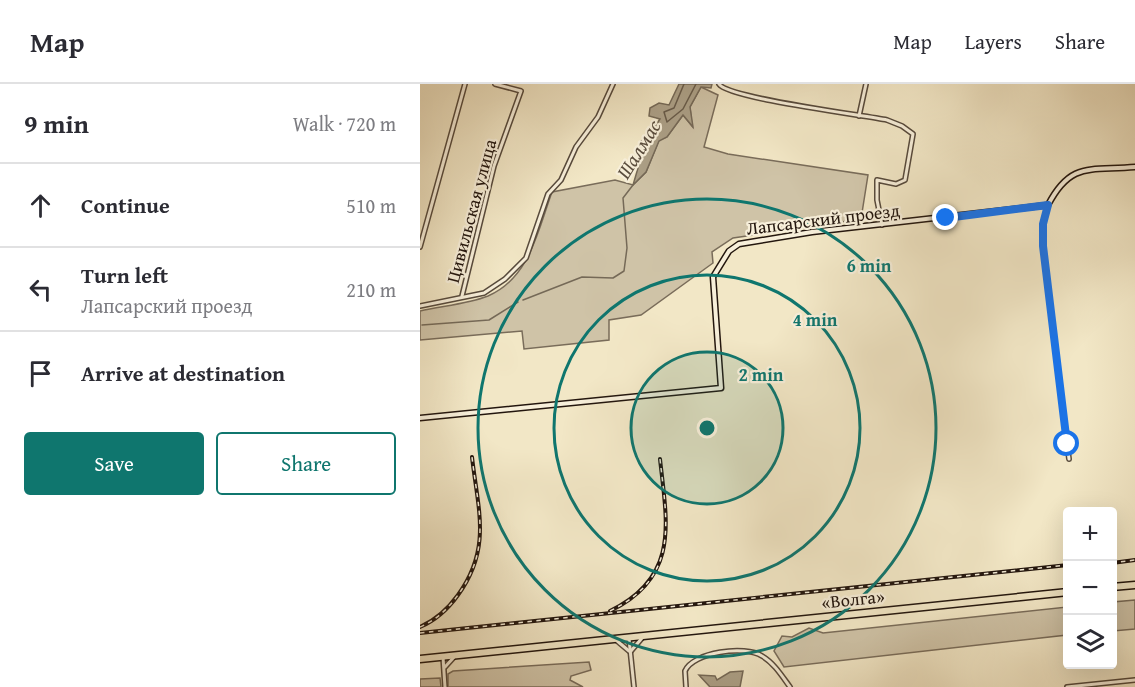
<!DOCTYPE html>
<html lang="en">
<head>
<meta charset="utf-8">
<style>
	:root { --surface:#fff; --page:#f7f7f7; --text:#2b2b33; --muted:#7c7c81; --line:#e1e1e2; --accent:#0f766e }
	body { margin:0; font-family:"Gentium Book Plus",serif; background:var(--page); color:var(--text) }
	.controls { position:absolute; right:18px; bottom:18px; display:grid; overflow:hidden; border-radius:6px; box-shadow:0 6px 24px #0002 }
	.controls button { width:54px; height:54px; display:grid; place-items:center; padding:0; border:0; border-bottom:2px solid var(--line); background:var(--surface); color:var(--text); font:30px sans-serif }
	.stop { position:absolute; width:18px; height:18px; margin:-14px; border:4px solid #1a73e8; border-radius:50%; background:#fff }
	.stop.end { background:#1a73e8; border-color:#fff; box-shadow:0 2px 6px #0008 }
	.list { margin:0; padding:0; list-style:none }
	h2 { display:flex; justify-content:space-between; align-items:center; height:78px; margin:0; padding:0 24px; font-size:26px }
	h2 small { font-size:20px; font-weight:400; color:var(--muted) }
	.list li { display:grid; grid-template-columns:39px 1fr auto; gap:18px; align-items:center; box-sizing:border-box; height:84px; padding:0 24px; border-top:2px solid var(--line) }
	.list b { display:block; font-size:22px; white-space:nowrap }
	.list p { margin:0; font-size:20px; white-space:nowrap; color:var(--muted) }
	.list em { font-size:20px; font-style:normal; color:var(--muted) }
	.actions { display:flex; gap:12px; padding:18px 24px }
	.actions a { flex:1; padding:14px 0; border:2px solid var(--accent); border-radius:6px; text-align:center; font-size:21px; color:var(--accent) }
	.actions .main { background:var(--accent); color:#fff }
	.icon { flex:none; width:33px; height:33px; fill:none; stroke:currentColor; stroke-width:2; stroke-linecap:round; stroke-linejoin:round }
	.map { position:relative; flex:none; width:715px; height:603px; overflow:hidden }
	header { display:flex; align-items:center; gap:36px; box-sizing:border-box; height:84px; padding:0 30px; background:var(--surface); border-bottom:2px solid var(--line) }
	header strong { font-size:28px }
	nav { display:flex; gap:33px; margin-inline-start:auto; font-size:21px }
	main { display:flex }
	aside { flex:1; background:var(--surface) }
	.map>svg:first-child { display:block }
	.green { fill:#cfc3a7; stroke:#796c5a; stroke-width:1.5 }
	.water { fill:#aca087; stroke:#756957; stroke-width:1.5 }
	.lines { fill:none; stroke-linecap:round; stroke-linejoin:round }
	.shore { stroke:#685b4a; stroke-width:1.5 }
	.stream { stroke:#756957; stroke-width:1.5 }
	.street-casing { stroke:#574a3c; stroke-width:6 }
	.secondary-casing { stroke:#23160e; stroke-width:7 }
	.highway-casing { stroke:#23160e; stroke-width:9 }
	.street { stroke:#f7efda; stroke-width:3 }
	.secondary { stroke:#f7efda; stroke-width:4 }
	.highway { stroke:#f2e7c6; stroke-width:6 }
	.rail-casing { stroke:#23160e; stroke-width:4 }
	.rail { stroke:#f7efda; stroke-width:1.5; stroke-dasharray:4.5; stroke-linecap:butt }
	.route { stroke:#1a73e8; stroke-width:8 }
	.ring { fill:none; stroke:#0f766e; stroke-width:3 }
	.labels { text-anchor:middle; dominant-baseline:central; stroke-width:4.5; stroke-linejoin:round; paint-order:stroke }
	.street-label { font-size:18px; fill:#23160e; stroke:#f7efda }
	.water-label { font-size:20px; font-style:italic; fill:#5a4d3e; stroke:#f7efda }
	.centre { fill:#0f766e; stroke:#f7efda; stroke-width:3 }
	.ring-label { font-size:18px; text-anchor:middle; font-weight:bold; fill:#0f766e; stroke:#f7efda; stroke-width:4.5; stroke-linejoin:round; paint-order:stroke }
</style>
</head>
<body>
<header>
<strong>Map</strong>
<nav><a>Map</a><a>Layers</a><a>Share</a></nav>
</header>
<main>
<aside>
<h2>9 min<small>Walk · 720 m</small></h2>
<ul class="list">
<li><svg class="icon" aria-label="ahead" viewBox="0 0 24 24"><path d="M12 20V5M6 11l6-6 6 6"/></svg><div><b>Continue</b></div><em>510 m</em></li>
<li><svg class="icon" aria-label="left" viewBox="0 0 24 24"><path d="M17 20v-9H6M10 6l-5 5 5 5"/></svg><div><b>Turn left</b><p>Лапсарский проезд</p></div><em>210 m</em></li>
<li><svg class="icon" aria-label="arrive" viewBox="0 0 24 24"><path d="M6 21V4h12l-3 4 3 4H6"/></svg><div><b>Arrive at destination</b></div></li>
</ul>
<div class="actions"><a class="main">Save</a><a>Share</a></div>
</aside>
<div class="map">
<svg width="715" height="603" viewBox="0 0 715 603">
	<rect width="100%" height="100%" fill="#f2e7c6"/>
	<filter id="stains"><feTurbulence type="fractalNoise" baseFrequency=".00333" numOctaves="4"/><feColorMatrix values="0 0 0 0 .2 0 0 0 0 .09 0 0 0 0 .02 0 0 0 .5 -.17"/></filter>
	<radialGradient id="worn" r=".72"><stop offset=".6" stop-color="#630" stop-opacity="0"/><stop offset="1" stop-color="#630" stop-opacity=".3"/></radialGradient>
	<g class="green">
		<path d="M281,3L298,11L284,63L308,70L448,91L441,135L313,154L292,168L293,179L221,231L189,236V256L104,265L102,247L0,256V227C22,222 48,220 68,212C110,194 118,146 132,108L195,96L213,101L226,88L239,56L247,53L263,31L272,42L270,23Z"/>
		<polygon points="715,516 715,545 693,547 693,518"/>
		<polygon points="647,523 647,551 364,583 354,567 362,552 372,553 389,544 403,549"/>
		<polygon points="169,578 171,586 151,592 150,596 163,603 28,603 28,590 33,587"/>
		<polygon points="20,594 21,603 0,603 0,595"/>
	</g>
	<g class="water">
		<polygon points="259,0 292,0 291,4 281,3 270,23 273,43 263,31 247,53 239,57 226,88 213,101 221,74 220,58 228,53 240,35 229,32 230,24 239,19 249,21"/>
		<polygon points="323,587 320,603 290,603 279,591 295,592 297,596 310,588"/>
	</g>
	<g class="lines">
		<polyline class="shore" points="264,0 254,24 244,28 247,38 263,25 276,0"/>
		<g class="stream">
			<polyline points="103,216 162,193 193,194 204,187 207,164 203,114 213,101"/>
			<polyline points="2,241 69,236 98,218"/>
		</g>
		<defs>
			<g id="street">
				<path d="M299,0C307,14 442,31 467,36L482,42L493,50L485,96L476,100L457,96V116L462,141"/>
				<polyline points="439,32 446,0"/>
				<polyline points="628,121 623,140 623,162 649,375"/>
				<polyline points="0,163 45,0"/>
				<polyline points="42,212 74,82 101,7 75,0"/>
				<polyline points="0,222 64,209 85,195 106,174 128,110 141,96 156,63 178,33 193,0"/>
				<polyline points="209,555 214,603"/>
				<polyline points="196,556 209,567"/>
				<polyline points="211,567 222,554"/>
				<polyline points="23,573 25,603"/>
				<polyline points="25,583 35,572"/>
				<path d="M266,603L265,587C273,568 325,561 342,572C354,579 362,592 370,603"/>
				<polyline points="647,603 715,596"/>
			</g>
			<path id="secondary" d="M0,334L301,304L293,193L309,167L319,160L392,148L628,121C651,77 670,87 715,83"/>
			<g id="highway">
				<polyline points="692,503 715,501"/>
				<polyline points="0,575 648,508"/>
			</g>
		</defs>
		<use href="#street" class="street-casing"/>
		<use href="#secondary" class="secondary-casing"/>
		<use href="#highway" class="highway-casing"/>
		<use href="#street" class="street"/>
		<use href="#secondary" class="secondary"/>
		<use href="#highway" class="highway"/>
		<defs>
			<g id="rail">
				<polyline points="692,479 715,476"/>
				<path d="M190,527C260,493 247,439 240,375"/>
				<path d="M0,543C16,536 28,525 38,511C72,464 58,426 52,373"/>
				<polyline points="0,549 648,481"/>
			</g>
		</defs>
		<use href="#rail" class="rail-casing"/>
		<use href="#rail" class="rail"/>
	</g>
	<g class="lines">
		<polyline class="route" points="526,134 628,121 623,140 623,162 647,360"/>
	</g>
	<circle cx="287" cy="344" r="76" fill="#0f766e" fill-opacity=".12"/>
	<g class="ring">
		<circle cx="287" cy="344" r="76"/>
		<circle cx="287" cy="344" r="153"/>
		<circle cx="287" cy="344" r="229"/>
	</g>
	<g class="labels">
		<g class="street-label">
			<text transform="translate(51 127) rotate(-75)">Цивильская улица</text>
			<text transform="translate(403 135) rotate(-7)">Лапсарский проезд</text>
			<text transform="translate(433 515) rotate(-6)">«Волга»</text>
		</g>
		<g class="water-label">
			<text transform="translate(218 65) rotate(-58)">Шалмас</text>
		</g>
	</g>
	<circle cx="287" cy="344" r="9" class="centre"/>
	<g class="ring-label">
		<text x="449" y="188">6 min</text>
		<text x="395" y="242">4 min</text>
		<text x="341" y="297">2 min</text>
	</g>
	<rect width="100%" height="100%" filter="url(#stains)"/>
	<rect width="100%" height="100%" fill="url(#worn)"/>
</svg>
<div class="controls">
<button>+</button>
<button>−</button>
<button><svg class="icon" aria-label="layers" viewBox="0 0 24 24"><path d="M12 4l9 5-9 5-9-5zM3 14l9 5 9-5"/></svg></button>
</div>
<div class="stop" style="left:647px;top:360px"></div>
<div class="stop end" style="left:526px;top:134px"></div>
</div>
</main>
</body>
</html>
